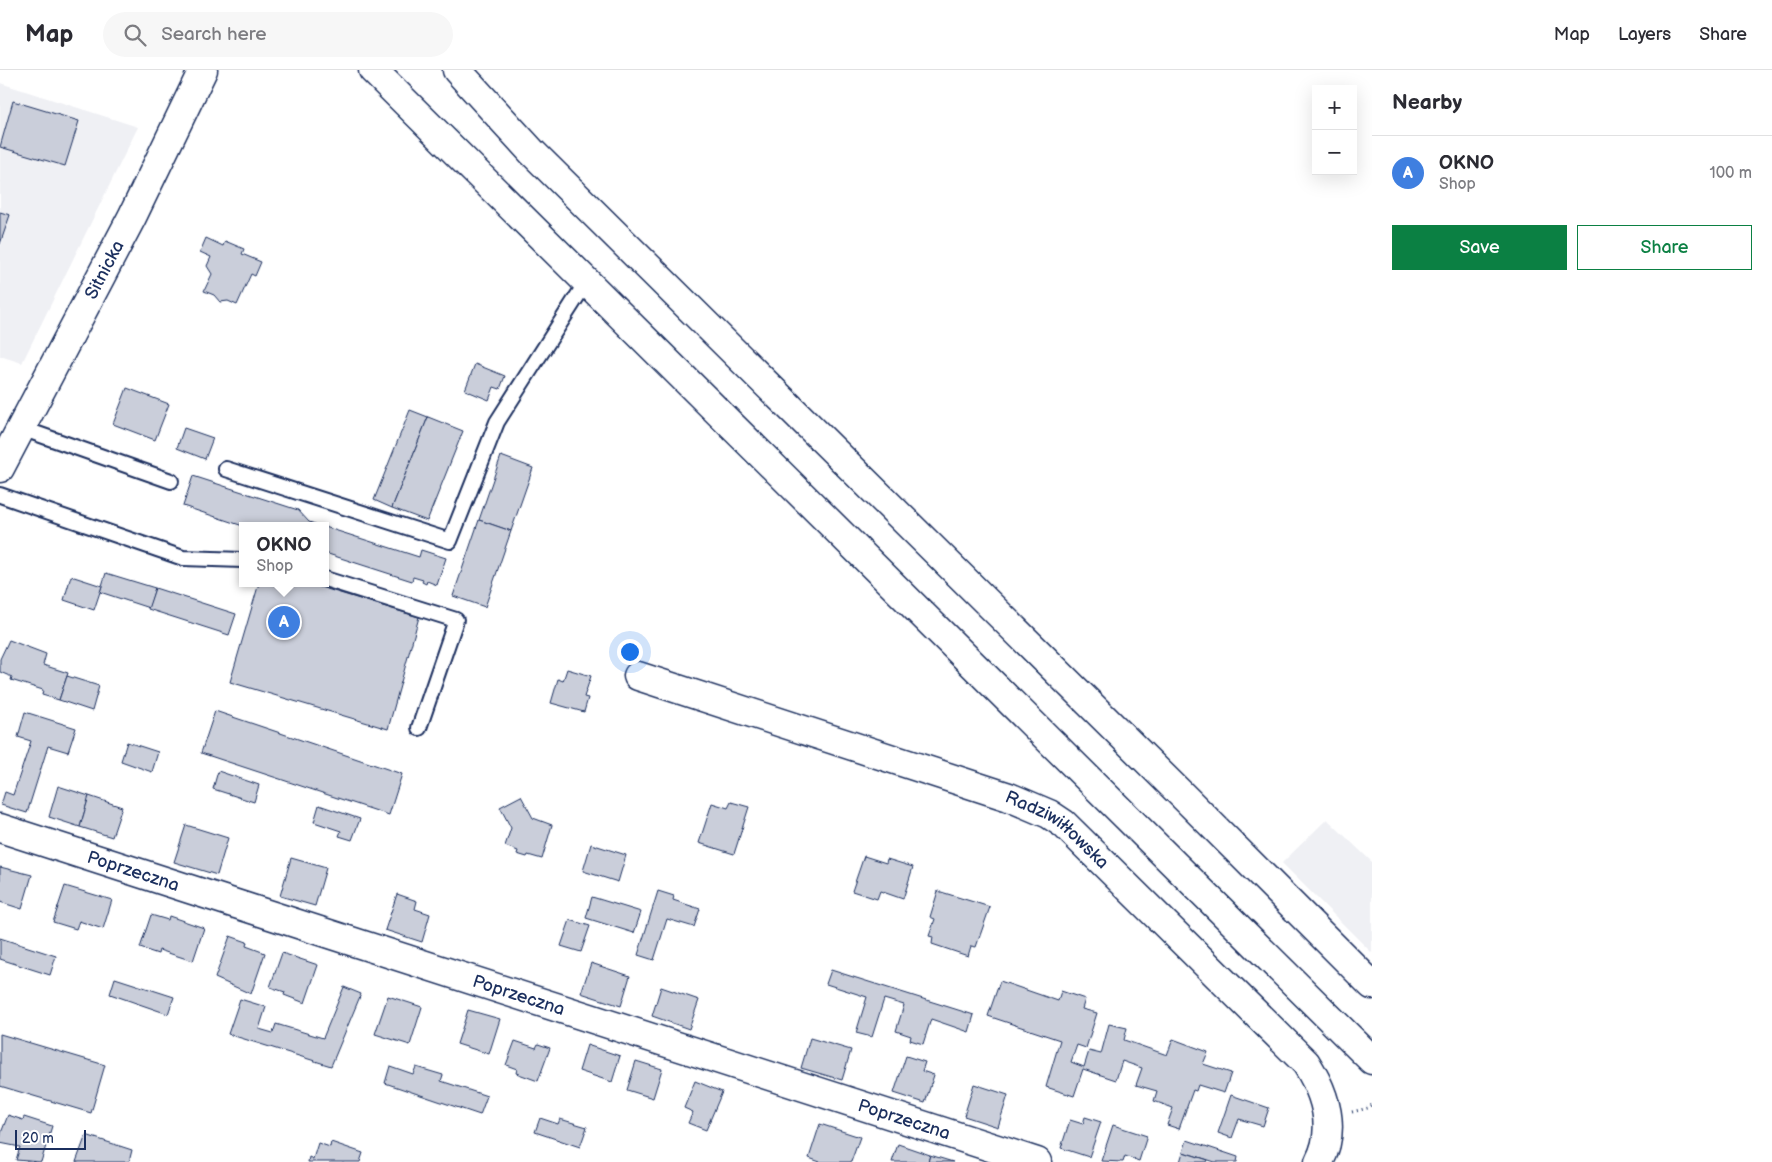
<!DOCTYPE html>
<html lang="en">
<head>
<meta charset="utf-8">
<style>
	:root { --surface:#fff; --page:#f7f7f7; --text:#2b2b33; --muted:#7c7c81; --line:#e1e1e2; --accent:#0b8043 }
	body { margin:0; font-family:"Balsamiq Sans",sans-serif; background:var(--page); color:var(--text) }
	.controls { position:absolute; right:15px; top:15px; display:grid; overflow:hidden; border-radius:0px; box-shadow:0 5px 20px #0002 }
	.controls button { width:45px; height:45px; display:grid; place-items:center; padding:0; border:0; border-bottom:1px solid var(--line); background:var(--surface); color:var(--text); font:25px sans-serif }
	.scale { position:absolute; left:15px; bottom:12px; width:71px; box-sizing:border-box; padding-left:5px; border:2px solid #1b2f5e; border-top:0; font-size:14px; line-height:18px; white-space:nowrap; color:#1b2f5e; -webkit-text-stroke:4px #fff; paint-order:stroke }
	.you { position:absolute; left:629px; top:581px; width:18px; height:18px; margin:-12px; border:4px solid #fff; border-radius:50%; background:#1a73e8; box-shadow:0 0 0 8px #1a73e833 }
	.badge { display:grid; place-items:center; width:32px; height:32px; border-radius:50%; background:var(--accent); color:#fff; font-size:16px; font-weight:700 }
	.pin { position:absolute; translate:-50% -50%; border:2px solid #fff; box-shadow:0 1px 5px #0006 }
	.popup { position:absolute; left:239px; top:452px; width:90px; height:65px; box-sizing:border-box; display:grid; place-content:center; border-radius:0px; background:var(--surface); filter:drop-shadow(0 1px 4px #0005); font-size:16px; white-space:nowrap; color:var(--muted) }
	.popup b { font-size:19px; color:var(--text) }
	.popup::after { content:''; position:absolute; left:50%; top:100%; margin-left:-10px; border:10px solid transparent; border-top-color:var(--surface) }
	.list { margin:0; padding:0; list-style:none }
	h2 { display:flex; justify-content:space-between; align-items:center; height:65px; margin:0; padding:0 20px; font-size:21px }
	h2 small { font-size:16px; font-weight:400; color:var(--muted) }
	.list li { display:grid; grid-template-columns:32px 1fr auto; gap:15px; align-items:center; box-sizing:border-box; height:75px; padding:0 20px; border-top:1px solid var(--line) }
	.list b { display:block; font-size:19px; white-space:nowrap }
	.list p { margin:0; font-size:16px; white-space:nowrap; color:var(--muted) }
	.list em { font-size:16px; font-style:normal; color:var(--muted) }
	.actions { display:flex; gap:10px; padding:15px 20px }
	.actions a { flex:1; padding:11px 0; border:1px solid var(--accent); border-radius:0px; text-align:center; font-size:18px; color:var(--accent) }
	.actions .main { background:var(--accent); color:#fff }
	.icon { flex:none; width:28px; height:28px; fill:none; stroke:currentColor; stroke-width:2; stroke-linecap:round; stroke-linejoin:round }
	.map { position:relative; flex:none; width:1372px; height:1092px; overflow:hidden }
	header { display:flex; align-items:center; gap:30px; box-sizing:border-box; height:70px; padding:0 25px; background:var(--surface); border-bottom:1px solid var(--line) }
	header strong { font-size:24px }
	nav { display:flex; gap:28px; margin-inline-start:auto; font-size:18px }
	.search { width:350px; height:45px; background:var(--page); display:flex; align-items:center; gap:12px; box-sizing:border-box; padding:0 18px; border-radius:28px; color:var(--muted); font-size:19px }
	main { display:flex }
	aside { flex:1; background:var(--surface) }
	.map>svg:first-child { display:block }
	.built { fill:#eff0f4 }
	.building { fill:#caceda; stroke:#1b2f5e }
	.lines { fill:none; stroke-linecap:round; stroke-linejoin:round }
	.service-casing { stroke:#1b2f5e; stroke-width:18 }
	.minor-casing { stroke:#1b2f5e; stroke-width:31 }
	.tertiary-casing { stroke:#1b2f5e; stroke-width:31 }
	.primary-casing { stroke:#1b2f5e; stroke-width:31 }
	.path { stroke:#1b2f5e; stroke-width:3; stroke-dasharray:1 4; stroke-linecap:butt }
	.service { stroke:#fff; stroke-width:14 }
	.minor { stroke:#fff; stroke-width:28 }
	.tertiary { stroke:#fff; stroke-width:28 }
	.primary { stroke:#fff; stroke-width:28 }
	.labels { text-anchor:middle; dominant-baseline:central; stroke-width:4; stroke-linejoin:round; paint-order:stroke }
	.street-label { font-size:18px; fill:#1b2f5e; stroke:#fff }
</style>
</head>
<body>
<header>
<strong>Map</strong>
<div class="search"><svg class="icon" aria-label="search" viewBox="0 0 24 24"><circle cx="10" cy="10" r="6"/><path d="M15 15l6 6"/></svg>Search here</div>
<nav><a>Map</a><a>Layers</a><a>Share</a></nav>
</header>
<main>
<div class="map">
<svg width="1372" height="1092" viewBox="0 0 1372 1092">
	<rect width="100%" height="100%" fill="#fff"/>
	<filter id="ink" filterUnits="userSpaceOnUse"><feTurbulence type="fractalNoise" baseFrequency=".02" numOctaves="2"/><feDisplacementMap in="SourceGraphic" scale="10" xChannelSelector="R" yChannelSelector="G"/><feConvolveMatrix kernelMatrix="1 2 1 2 8 2 1 2 1" color-interpolation-filters="sRGB"/></filter>
	<g filter="url(#ink)">
		<g class="built">
			<polygon points="0,13 138,57 22,293 0,286"/>
			<polygon points="1327,749 1372,792 1372,883 1282,793"/>
		</g>
		<g class="building">
			<polygon points="13,31 79,51 65,96 0,77"/>
			<polygon points="0,142 10,145 0,174"/>
			<polygon points="206,168 223,176 225,171 244,179 242,184 261,192 255,206 251,204 237,235 228,231 220,232 214,225 204,221 212,204 207,196 211,187 200,182"/>
			<polygon points="475,294 505,306 500,319 494,317 489,330 465,320"/>
			<polygon points="127,318 169,334 155,370 113,354"/>
			<polygon points="410,340 428,347 392,438 374,430"/>
			<polygon points="428,347 463,361 427,451 392,438"/>
			<polygon points="184,358 213,368 205,389 177,378"/>
			<polygon points="501,386 533,398 511,461 479,450"/>
			<polygon points="193,406 298,440 309,452 321,456 243,456 183,436"/>
			<polygon points="479,450 511,461 485,537 453,526"/>
			<polygon points="325,457 419,487 421,480 446,488 437,515 427,511 426,514 422,512 423,510 413,507 412,511 325,483"/>
			<polygon points="106,503 155,518 149,538 100,522"/>
			<polygon points="71,506 102,516 94,540 64,530"/>
			<polygon points="259,513 307,513 419,547 388,659 230,612"/>
			<polygon points="155,518 236,544 229,565 148,539"/>
			<polygon points="9,570 46,584 43,595 68,603 59,630 42,625 43,620 11,610 12,607 0,602 0,589"/>
			<polygon points="567,599 591,606 584,627 588,628 584,642 551,633 558,609 563,611"/>
			<polygon points="67,606 99,616 92,641 59,630"/>
			<polygon points="215,641 402,704 389,745 201,683"/>
			<polygon points="25,642 76,658 68,682 48,676 27,743 1,735 5,722 13,725 31,671 18,667"/>
			<polygon points="127,672 158,682 152,702 121,691"/>
			<polygon points="218,701 259,715 254,732 213,719"/>
			<polygon points="58,716 89,726 80,757 49,747"/>
			<polygon points="89,726 122,737 112,767 80,757"/>
			<polygon points="521,726 533,748 552,755 542,789 528,785 527,787 517,784 518,781 505,776 511,758 500,737"/>
			<polygon points="731,732 749,737 734,784 699,773 712,733 728,738"/>
			<polygon points="319,735 360,749 352,770 339,766 341,761 314,752"/>
			<polygon points="186,755 228,768 217,805 174,792"/>
			<polygon points="591,774 626,785 618,812 583,801"/>
			<polygon points="864,786 886,793 887,789 913,797 903,829 880,821 877,829 852,821"/>
			<polygon points="291,788 326,798 315,836 280,826"/>
			<polygon points="0,797 32,805 22,839 0,832"/>
			<polygon points="65,816 112,830 103,859 79,851 76,859 53,852"/>
			<polygon points="658,821 674,826 673,830 700,839 694,857 667,849 654,890 638,885"/>
			<polygon points="938,821 990,837 976,877 971,876 968,886 932,874 933,867 929,866 935,849 930,847"/>
			<polygon points="397,824 417,831 415,839 430,844 422,872 385,860"/>
			<polygon points="592,827 641,842 634,863 586,848"/>
			<polygon points="151,845 168,850 169,846 204,858 193,891 159,880 158,884 140,878"/>
			<polygon points="570,850 590,856 581,882 561,876"/>
			<polygon points="230,866 247,872 246,876 265,883 251,924 215,908"/>
			<polygon points="0,868 56,886 50,905 0,889"/>
			<polygon points="282,883 318,895 305,933 284,925 285,922 270,917"/>
			<polygon points="591,893 630,906 621,936 581,923"/>
			<polygon points="831,900 974,945 969,962 931,949 923,974 910,970 911,966 896,961 904,935 884,929 872,967 856,963 867,927 826,914"/>
			<polygon points="115,908 174,927 168,944 110,924"/>
			<polygon points="1000,911 1058,931 1061,921 1085,929 1082,939 1097,943 1086,978 1077,975 1071,992 1084,997 1089,981 1101,984 1109,954 1127,958 1124,970 1167,985 1173,969 1208,982 1203,994 1231,1003 1224,1023 1198,1015 1196,1021 1193,1020 1179,1059 1167,1055 1173,1038 1154,1031 1157,1021 1136,1015 1142,998 1122,991 1116,1010 1083,999 1074,1026 1046,1017 1060,970 988,946"/>
			<polygon points="344,917 361,924 331,996 228,964 240,929 266,937 259,959 273,963 276,954 323,968"/>
			<polygon points="661,917 699,930 689,959 652,946"/>
			<polygon points="388,926 422,937 410,975 375,964"/>
			<polygon points="468,940 500,949 489,984 457,974"/>
			<polygon points="0,964 105,995 91,1043 0,1016"/>
			<polygon points="810,968 851,980 842,1010 801,998"/>
			<polygon points="515,971 536,978 538,974 550,978 538,1011 516,1003 517,999 506,995"/>
			<polygon points="587,975 620,986 612,1012 579,1001"/>
			<polygon points="906,986 925,992 922,1001 934,1005 925,1033 894,1023"/>
			<polygon points="636,991 662,999 653,1028 627,1020"/>
			<polygon points="390,996 413,1004 416,997 443,1005 441,1011 487,1026 480,1045 385,1013"/>
			<polygon points="695,1011 722,1022 706,1060 688,1053 693,1042 684,1038"/>
			<polygon points="974,1014 1008,1025 998,1057 964,1046"/>
			<polygon points="1231,1025 1269,1038 1263,1056 1239,1049 1232,1068 1218,1063"/>
			<polygon points="8,1045 23,1050 24,1047 52,1056 41,1092 16,1090 20,1077 0,1073 1,1063"/>
			<polygon points="1085,1047 1101,1052 1089,1087 1061,1078 1070,1050 1083,1054"/>
			<polygon points="540,1048 558,1054 560,1049 587,1057 580,1077 535,1062"/>
			<polygon points="820,1054 860,1067 851,1092 820,1092 809,1088"/>
			<polygon points="1113,1055 1147,1066 1139,1091 1125,1086 1123,1092 1101,1091"/>
			<polygon points="86,1065 132,1080 129,1092 76,1092"/>
			<polygon points="1187,1070 1238,1087 1237,1092 1215,1092 1183,1082"/>
			<polygon points="331,1072 363,1083 360,1092 308,1092 309,1087 313,1089 318,1073 330,1077"/>
			<polygon points="898,1074 930,1085 928,1092 892,1092"/>
			<polygon points="1183,1082 1208,1090 1207,1092 1180,1092"/>
			<polygon points="930,1085 953,1092 928,1092"/>
		</g>
		<g class="lines">
			<defs>
				<g id="service">
					<polyline points="21,358 171,411"/>
					<polyline points="226,399 450,471 497,352 587,211"/>
					<polyline points="0,425 183,488 243,490"/>
					<polyline points="325,509 456,550 419,658"/>
				</g>
				<g id="minor">
					<polyline points="457,0 532,82 1187,730 1372,915"/>
					<path id="s1" d="M638,606L1009,727L1049,744L1064,754L1306,993C1325,1023 1337,1058 1319,1092"/>
					<path id="s2" d="M0,758L1037,1092"/>
				</g>
				<g id="tertiary">
					<path id="s3" d="M0,398L132,147L203,0"/>
				</g>
				<polyline id="primary" points="373,0 1372,990"/>
			</defs>
			<use href="#service" class="service-casing"/>
			<use href="#minor" class="minor-casing"/>
			<use href="#tertiary" class="tertiary-casing"/>
			<use href="#primary" class="primary-casing"/>
			<polyline class="path" points="1352,1042 1368,1038 1372,1035"/>
			<use href="#service" class="service"/>
			<use href="#minor" class="minor"/>
			<use href="#tertiary" class="tertiary"/>
			<use href="#primary" class="primary"/>
		</g>
	</g>
	<g class="labels">
		<g class="street-label">
			<text stroke="none"><textPath href="#s3" startOffset="224">Sitnicka</textPath></text>
			<text stroke="none"><textPath href="#s1" startOffset="449">Radziwiłłowska</textPath></text>
			<text stroke="none"><textPath href="#s2" startOffset="140">Poprzeczna</textPath></text>
			<text stroke="none"><textPath href="#s2" startOffset="545">Poprzeczna</textPath></text>
			<text stroke="none"><textPath href="#s2" startOffset="950">Poprzeczna</textPath></text>
		</g>
	</g>
</svg>
<div class="controls">
<button>+</button>
<button>−</button>
</div>
<div class="scale">20 m</div>
<div class="you"></div>
<div class="pin badge" style="left:284px;top:552px;background:#3f7fe0">A</div>
<div class="popup"><b>OKNO</b>Shop</div>
</div>
<aside>
<h2>Nearby<small></small></h2>
<ul class="list">
<li><span class="badge" style="background:#3f7fe0">A</span><div><b>OKNO</b><p>Shop</p></div><em>100 m</em></li>
</ul>
<div class="actions"><a class="main">Save</a><a>Share</a></div>
</aside>
</main>
</body>
</html>
